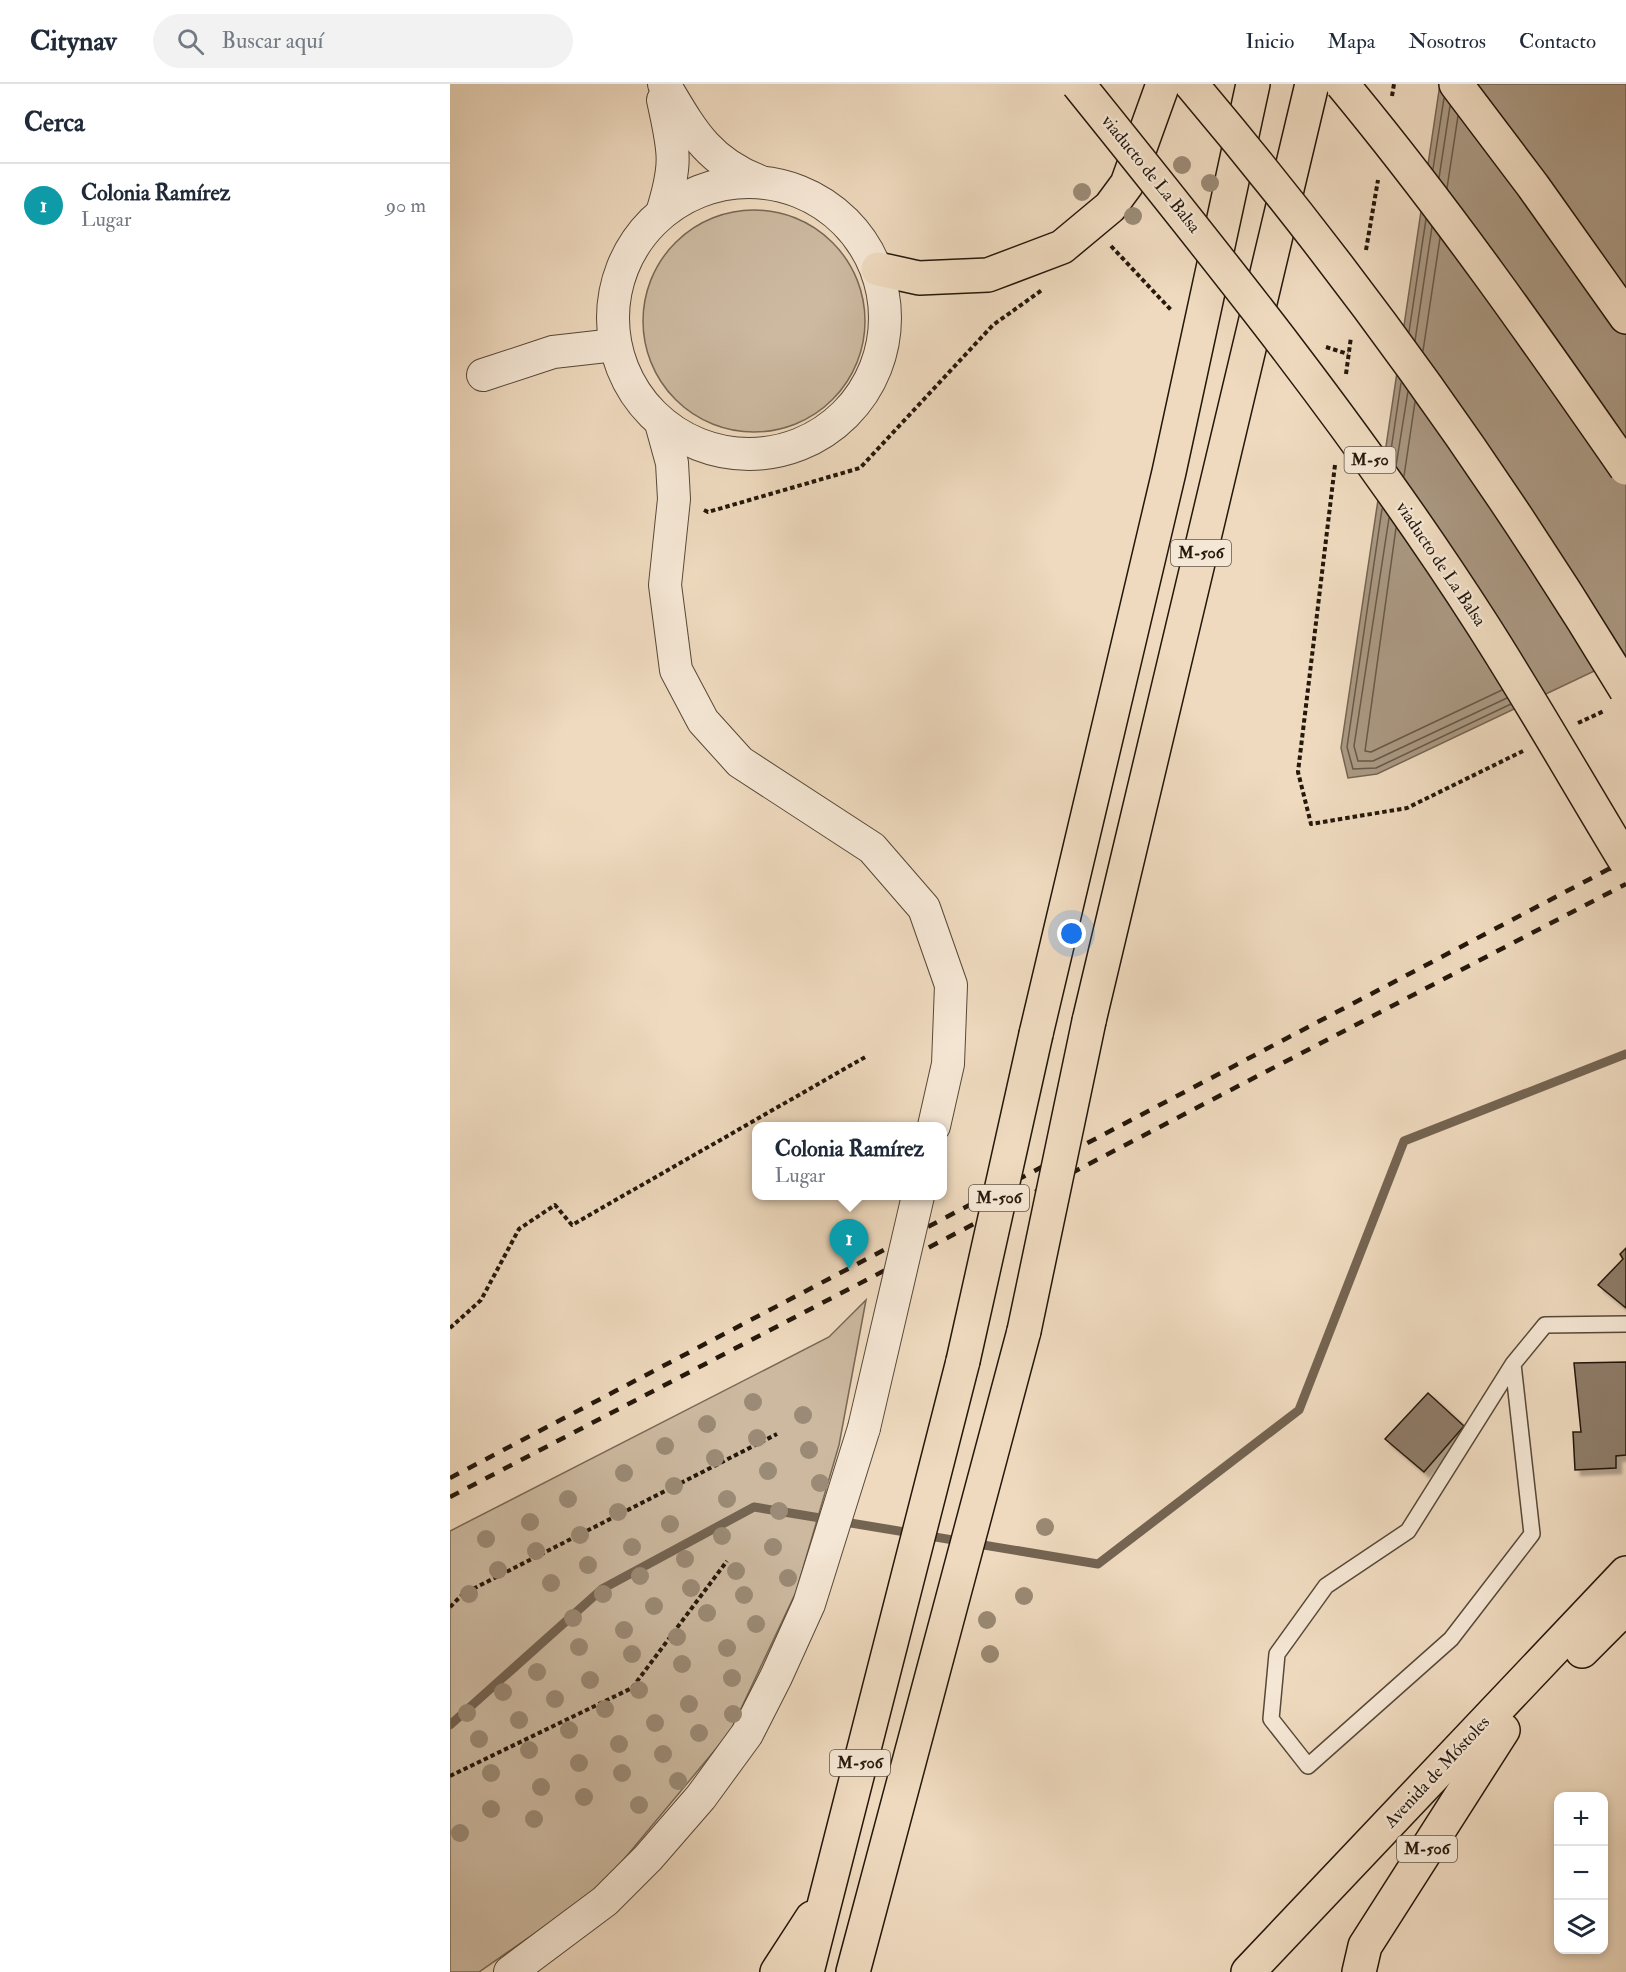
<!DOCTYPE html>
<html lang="es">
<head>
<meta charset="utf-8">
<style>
	:root { --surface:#fff; --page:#f2f2f3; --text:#1f2937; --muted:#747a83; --line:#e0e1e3; --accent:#8f2418 }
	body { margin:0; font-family:"IM FELL Double Pica",serif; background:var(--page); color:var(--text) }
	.controls { position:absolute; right:18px; bottom:18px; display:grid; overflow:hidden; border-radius:12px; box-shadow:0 3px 9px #0003 }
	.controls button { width:54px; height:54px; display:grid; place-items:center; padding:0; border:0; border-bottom:2px solid var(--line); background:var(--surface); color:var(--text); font:30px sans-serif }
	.you { position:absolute; left:622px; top:850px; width:21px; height:21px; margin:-15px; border:4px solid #fff; border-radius:50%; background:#1a73e8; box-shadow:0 0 0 9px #1a73e833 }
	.badge { display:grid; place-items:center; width:39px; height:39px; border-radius:50%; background:var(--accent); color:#fff; font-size:20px; font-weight:700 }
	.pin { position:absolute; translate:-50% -50px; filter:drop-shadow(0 2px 3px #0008) }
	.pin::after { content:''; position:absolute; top:32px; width:21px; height:18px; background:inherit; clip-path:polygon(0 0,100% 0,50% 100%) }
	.popup { position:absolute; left:302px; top:1038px; width:195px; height:78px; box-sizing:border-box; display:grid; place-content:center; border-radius:12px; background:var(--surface); filter:drop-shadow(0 2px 4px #0005); font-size:20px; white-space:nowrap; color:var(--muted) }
	.popup b { font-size:22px; color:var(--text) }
	.popup::after { content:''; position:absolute; left:50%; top:100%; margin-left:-12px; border:12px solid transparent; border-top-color:var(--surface) }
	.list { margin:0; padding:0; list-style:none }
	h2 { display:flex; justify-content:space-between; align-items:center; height:78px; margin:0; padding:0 24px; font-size:26px }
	h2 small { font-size:20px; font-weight:400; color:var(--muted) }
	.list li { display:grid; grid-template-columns:39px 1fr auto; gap:18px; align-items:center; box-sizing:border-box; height:84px; padding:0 24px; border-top:2px solid var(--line) }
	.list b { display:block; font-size:22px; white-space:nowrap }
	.list p { margin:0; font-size:20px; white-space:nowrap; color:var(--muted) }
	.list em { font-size:20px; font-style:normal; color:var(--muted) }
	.icon { flex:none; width:33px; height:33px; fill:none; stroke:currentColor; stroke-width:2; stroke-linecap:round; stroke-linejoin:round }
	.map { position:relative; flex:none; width:1176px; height:1888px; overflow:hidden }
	header { display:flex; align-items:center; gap:36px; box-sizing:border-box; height:84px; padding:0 30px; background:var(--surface); border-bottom:2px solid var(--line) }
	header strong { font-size:28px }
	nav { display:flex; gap:33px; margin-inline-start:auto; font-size:21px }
	.search { width:420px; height:54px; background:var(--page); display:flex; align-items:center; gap:15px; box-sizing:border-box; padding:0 21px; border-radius:33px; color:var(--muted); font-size:22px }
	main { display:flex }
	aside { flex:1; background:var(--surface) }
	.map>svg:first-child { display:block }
	.green { fill:#ccb9a0; stroke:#786856; stroke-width:1.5 }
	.water { fill:#aa9882; stroke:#746452; stroke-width:1.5 }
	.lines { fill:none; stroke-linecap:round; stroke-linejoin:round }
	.shore { stroke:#675846; stroke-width:1.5 }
	.stream { stroke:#746452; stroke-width:9 }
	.building { fill:#8e7c69; stroke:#24170b; stroke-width:1.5; filter:url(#shadow) }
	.lane-casing { stroke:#574838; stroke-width:18 }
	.street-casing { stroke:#574838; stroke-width:34 }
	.primary-casing { stroke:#24170b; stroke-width:36 }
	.highway-casing { stroke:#24170b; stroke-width:36 }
	.path { stroke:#24170b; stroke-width:4; stroke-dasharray:4.5 3; stroke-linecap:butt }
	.lane { stroke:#f5e7d5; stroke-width:15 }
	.street { stroke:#f5e7d5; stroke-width:32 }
	.primary { stroke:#efdabf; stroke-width:33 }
	.highway { stroke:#efdabf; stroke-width:33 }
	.rail { stroke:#24170b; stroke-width:4.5; stroke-dasharray:10 10; stroke-linecap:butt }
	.street-bridge-casing { stroke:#574838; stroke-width:34; stroke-linecap:butt }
	.highway-bridge-casing { stroke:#24170b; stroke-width:36; stroke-linecap:butt }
	.street-bridge { stroke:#f5e7d5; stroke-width:32 }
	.highway-bridge { stroke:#efdabf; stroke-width:33 }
	.tree { fill:#9b8a75 }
	.labels { text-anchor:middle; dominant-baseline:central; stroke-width:4.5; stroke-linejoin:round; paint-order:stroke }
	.shield { fill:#f5e7d5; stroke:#635548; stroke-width:1.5 }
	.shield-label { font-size:16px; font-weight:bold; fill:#24170b }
	.street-label { font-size:18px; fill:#24170b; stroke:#f5e7d5 }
</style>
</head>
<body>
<header>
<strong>Citynav</strong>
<div class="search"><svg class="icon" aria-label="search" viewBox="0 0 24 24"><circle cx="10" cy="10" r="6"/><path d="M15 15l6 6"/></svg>Buscar aquí</div>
<nav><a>Inicio</a><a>Mapa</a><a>Nosotros</a><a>Contacto</a></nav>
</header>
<main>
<aside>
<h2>Cerca<small></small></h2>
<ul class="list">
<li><span class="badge" style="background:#0f9aa8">1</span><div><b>Colonia Ramírez</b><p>Lugar</p></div><em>90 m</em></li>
</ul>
</aside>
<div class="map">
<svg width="1176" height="1888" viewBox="0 0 1176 1888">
	<defs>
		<filter id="shadow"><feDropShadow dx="5.5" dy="5.5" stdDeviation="1.5" flood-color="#0004"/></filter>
	</defs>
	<rect width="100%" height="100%" fill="#efdabf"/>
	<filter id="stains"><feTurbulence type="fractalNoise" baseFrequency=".00333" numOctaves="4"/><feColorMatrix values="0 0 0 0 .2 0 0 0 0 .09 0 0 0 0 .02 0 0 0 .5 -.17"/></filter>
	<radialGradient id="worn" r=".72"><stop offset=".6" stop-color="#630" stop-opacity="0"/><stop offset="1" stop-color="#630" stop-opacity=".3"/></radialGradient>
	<g class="green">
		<circle cx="304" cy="237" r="111"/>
		<polygon points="416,1216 389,1361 346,1508 280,1648 150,1804 29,1888 0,1888 0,1447 379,1253"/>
	</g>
	<polygon class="water" points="990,0 1176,0 1176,572 927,690 898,694 891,664"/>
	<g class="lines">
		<g class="shore">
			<polyline points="983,85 994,14"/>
			<polyline points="989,94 1000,22"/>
			<polyline points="997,104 1008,32"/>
			<polyline points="959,248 976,135"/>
			<polyline points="965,257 982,143"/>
			<polyline points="973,267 990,154"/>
			<polyline points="940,373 951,299"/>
			<polyline points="946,382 958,307"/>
			<polyline points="954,392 965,318"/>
			<polyline points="932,425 897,663 903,685 926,684 1061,620"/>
			<polyline points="939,434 904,662 908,677 923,677 1057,614"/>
			<polyline points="946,444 915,667 921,668 1052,606"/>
		</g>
		<polyline class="stream" points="0,1641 152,1505 304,1423 648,1480 849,1326 954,1057 1176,970"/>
	</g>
	<g class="building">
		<polygon points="1176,1164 1176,1224 1148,1201 1173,1175 1170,1170"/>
		<polygon points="1176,1278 1176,1371 1166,1372 1166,1384 1125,1386 1123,1348 1131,1348 1124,1279"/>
		<polygon points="978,1309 1014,1342 974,1388 935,1355"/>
	</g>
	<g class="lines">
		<defs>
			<polyline id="lane" points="1063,1280 1082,1450 1001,1555 858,1682 821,1635 827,1570 876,1502 958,1447 1063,1280 1095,1241 1176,1240"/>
			<g id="street">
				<path d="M214,0C241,45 257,77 309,97"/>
				<circle cx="299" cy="234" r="136"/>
				<path d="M212,129C228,78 224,67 213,16"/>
				<polyline points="33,291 103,268 165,261"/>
				<polyline points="211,339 222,379 224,415 215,501 226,586 253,637 290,678 422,764 474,824 501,901 498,980 484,1042"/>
				<polyline points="60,1888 155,1817 198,1774 251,1713 297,1650 326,1593 359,1520 414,1344"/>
			</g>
			<g id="primary">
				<polyline points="1132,1567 1176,1523"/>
				<polyline points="798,1888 1176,1489"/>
			</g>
			<g id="highway">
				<polyline points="1006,0 1083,102 1176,233"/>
				<polyline points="428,185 469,194 538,191 612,163 660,123 677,100 713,0"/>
				<polyline points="639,937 862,0"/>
				<polyline points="586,950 719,388 803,0"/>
				<polyline points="327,1888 362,1834"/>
				<polyline points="357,1888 513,1277"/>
				<polyline points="403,1888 574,1247"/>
				<polyline points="909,1888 915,1862 1053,1646"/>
			</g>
		</defs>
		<use href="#lane" class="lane-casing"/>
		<use href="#street" class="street-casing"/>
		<use href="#primary" class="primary-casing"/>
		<use href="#highway" class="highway-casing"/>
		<g class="path">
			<polyline points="942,12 944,0"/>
			<polyline points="661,162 721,226"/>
			<polyline points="916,166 928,96"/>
			<polyline points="876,263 898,270"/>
			<polyline points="896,290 901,253"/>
			<polyline points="885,381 848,688 861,740 957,724 1073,667"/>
			<polyline points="254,426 258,428 410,384 543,241 592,206"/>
			<polyline points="1128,639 1154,627"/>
			<polyline points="0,1244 31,1216 69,1145 105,1121 122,1141 417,972"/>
			<polyline points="0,1523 13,1510 327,1350"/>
			<polyline points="0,1692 182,1604 277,1477"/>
		</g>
		<use href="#lane" class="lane"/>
		<use href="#street" class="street"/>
		<use href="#primary" class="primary"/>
		<use href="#highway" class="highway"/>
		<g class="rail">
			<polyline points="0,1394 1176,776"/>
			<polyline points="0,1413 1176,800"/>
		</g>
		<defs>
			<polyline id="street-bridge" points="414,1344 468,1112"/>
			<g id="highway-bridge">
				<path d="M628,0C769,175 911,351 1032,540C1082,618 1128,699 1176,778"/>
				<path d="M741,0C901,189 1048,394 1176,606"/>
				<path d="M892,0C994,123 1085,253 1176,384"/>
				<polyline points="574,1247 639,937"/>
				<polyline points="513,1277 586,950"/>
			</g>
		</defs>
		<use href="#street-bridge" class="street-bridge-casing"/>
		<use href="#highway-bridge" class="highway-bridge-casing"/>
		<use href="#street-bridge" class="street-bridge"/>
		<use href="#highway-bridge" class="highway-bridge"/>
	</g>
	<g class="tree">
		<circle cx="732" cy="81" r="9"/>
		<circle cx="760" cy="99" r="9"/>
		<circle cx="632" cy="108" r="9"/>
		<circle cx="683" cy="132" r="9"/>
		<circle cx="303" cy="1318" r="9"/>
		<circle cx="353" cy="1331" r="9"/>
		<circle cx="257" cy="1340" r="9"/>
		<circle cx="307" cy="1354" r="9"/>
		<circle cx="215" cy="1362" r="9"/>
		<circle cx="359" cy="1366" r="9"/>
		<circle cx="265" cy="1374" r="9"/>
		<circle cx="318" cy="1387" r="9"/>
		<circle cx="174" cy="1389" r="9"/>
		<circle cx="370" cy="1399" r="9"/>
		<circle cx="224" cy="1402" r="9"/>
		<circle cx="118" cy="1415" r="9"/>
		<circle cx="277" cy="1415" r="9"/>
		<circle cx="329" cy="1427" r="9"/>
		<circle cx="168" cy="1428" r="9"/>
		<circle cx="80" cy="1438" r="9"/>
		<circle cx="220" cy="1440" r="9"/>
		<circle cx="595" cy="1443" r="9"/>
		<circle cx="130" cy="1451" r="9"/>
		<circle cx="272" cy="1452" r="9"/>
		<circle cx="36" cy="1455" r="9"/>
		<circle cx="182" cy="1463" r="9"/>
		<circle cx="323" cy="1463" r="9"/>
		<circle cx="86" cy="1467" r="9"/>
		<circle cx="235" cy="1475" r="9"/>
		<circle cx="138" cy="1481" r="9"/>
		<circle cx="48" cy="1486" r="9"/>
		<circle cx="286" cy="1487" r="9"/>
		<circle cx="190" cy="1492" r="9"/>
		<circle cx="338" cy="1494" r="9"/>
		<circle cx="101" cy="1499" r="9"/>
		<circle cx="241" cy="1504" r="9"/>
		<circle cx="19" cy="1510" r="9"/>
		<circle cx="153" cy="1510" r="9"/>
		<circle cx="294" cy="1511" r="9"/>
		<circle cx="574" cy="1512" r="9"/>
		<circle cx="204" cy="1522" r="9"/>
		<circle cx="257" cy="1529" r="9"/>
		<circle cx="123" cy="1534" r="9"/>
		<circle cx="537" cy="1536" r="9"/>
		<circle cx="306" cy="1540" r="9"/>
		<circle cx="174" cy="1546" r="9"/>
		<circle cx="227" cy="1553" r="9"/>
		<circle cx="129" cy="1563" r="9"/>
		<circle cx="277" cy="1564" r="9"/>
		<circle cx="182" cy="1570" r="9"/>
		<circle cx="540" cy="1570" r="9"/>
		<circle cx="232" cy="1580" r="9"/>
		<circle cx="87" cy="1588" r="9"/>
		<circle cx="282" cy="1594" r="9"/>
		<circle cx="140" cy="1596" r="9"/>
		<circle cx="189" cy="1606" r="9"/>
		<circle cx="53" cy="1608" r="9"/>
		<circle cx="105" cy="1615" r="9"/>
		<circle cx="239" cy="1620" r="9"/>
		<circle cx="155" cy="1625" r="9"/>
		<circle cx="17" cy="1629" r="9"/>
		<circle cx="283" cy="1630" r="9"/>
		<circle cx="69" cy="1636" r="9"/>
		<circle cx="205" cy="1639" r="9"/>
		<circle cx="119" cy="1646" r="9"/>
		<circle cx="249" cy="1649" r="9"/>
		<circle cx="29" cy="1655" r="9"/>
		<circle cx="169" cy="1660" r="9"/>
		<circle cx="79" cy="1666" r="9"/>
		<circle cx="213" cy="1670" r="9"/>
		<circle cx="129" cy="1679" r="9"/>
		<circle cx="41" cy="1689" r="9"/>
		<circle cx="172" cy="1689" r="9"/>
		<circle cx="228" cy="1697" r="9"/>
		<circle cx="91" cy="1703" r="9"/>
		<circle cx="134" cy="1713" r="9"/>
		<circle cx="189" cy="1721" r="9"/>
		<circle cx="41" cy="1725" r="9"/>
		<circle cx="84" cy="1735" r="9"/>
		<circle cx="10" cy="1749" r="9"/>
	</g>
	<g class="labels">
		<g class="shield">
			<rect x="894.5" y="363" width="51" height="26" rx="4.5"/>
			<rect x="721" y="456" width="60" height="26" rx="4.5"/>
			<rect x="519" y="1101" width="60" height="26" rx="4.5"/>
			<rect x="380" y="1666" width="60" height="26" rx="4.5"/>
			<rect x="947" y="1752" width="60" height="26" rx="4.5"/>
		</g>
		<g class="shield-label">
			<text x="920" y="376">M-50</text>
			<text x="751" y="469">M-506</text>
			<text x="549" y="1114">M-506</text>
			<text x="410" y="1679">M-506</text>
			<text x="977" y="1765">M-506</text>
		</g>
		<g class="street-label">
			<text transform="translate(701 90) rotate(51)">viaducto de La Balsa</text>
			<text transform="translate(991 480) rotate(56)">viaducto de La Balsa</text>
			<text transform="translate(987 1688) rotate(-47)">Avenida de Móstoles</text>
		</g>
	</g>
	<rect width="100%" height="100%" filter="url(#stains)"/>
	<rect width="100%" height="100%" fill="url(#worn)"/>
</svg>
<div class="controls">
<button>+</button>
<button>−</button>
<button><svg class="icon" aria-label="layers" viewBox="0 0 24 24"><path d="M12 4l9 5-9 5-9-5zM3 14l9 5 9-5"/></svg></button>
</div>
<div class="you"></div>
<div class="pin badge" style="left:399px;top:1185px;background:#0f9aa8">1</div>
<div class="popup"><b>Colonia Ramírez</b>Lugar</div>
</div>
</main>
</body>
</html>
